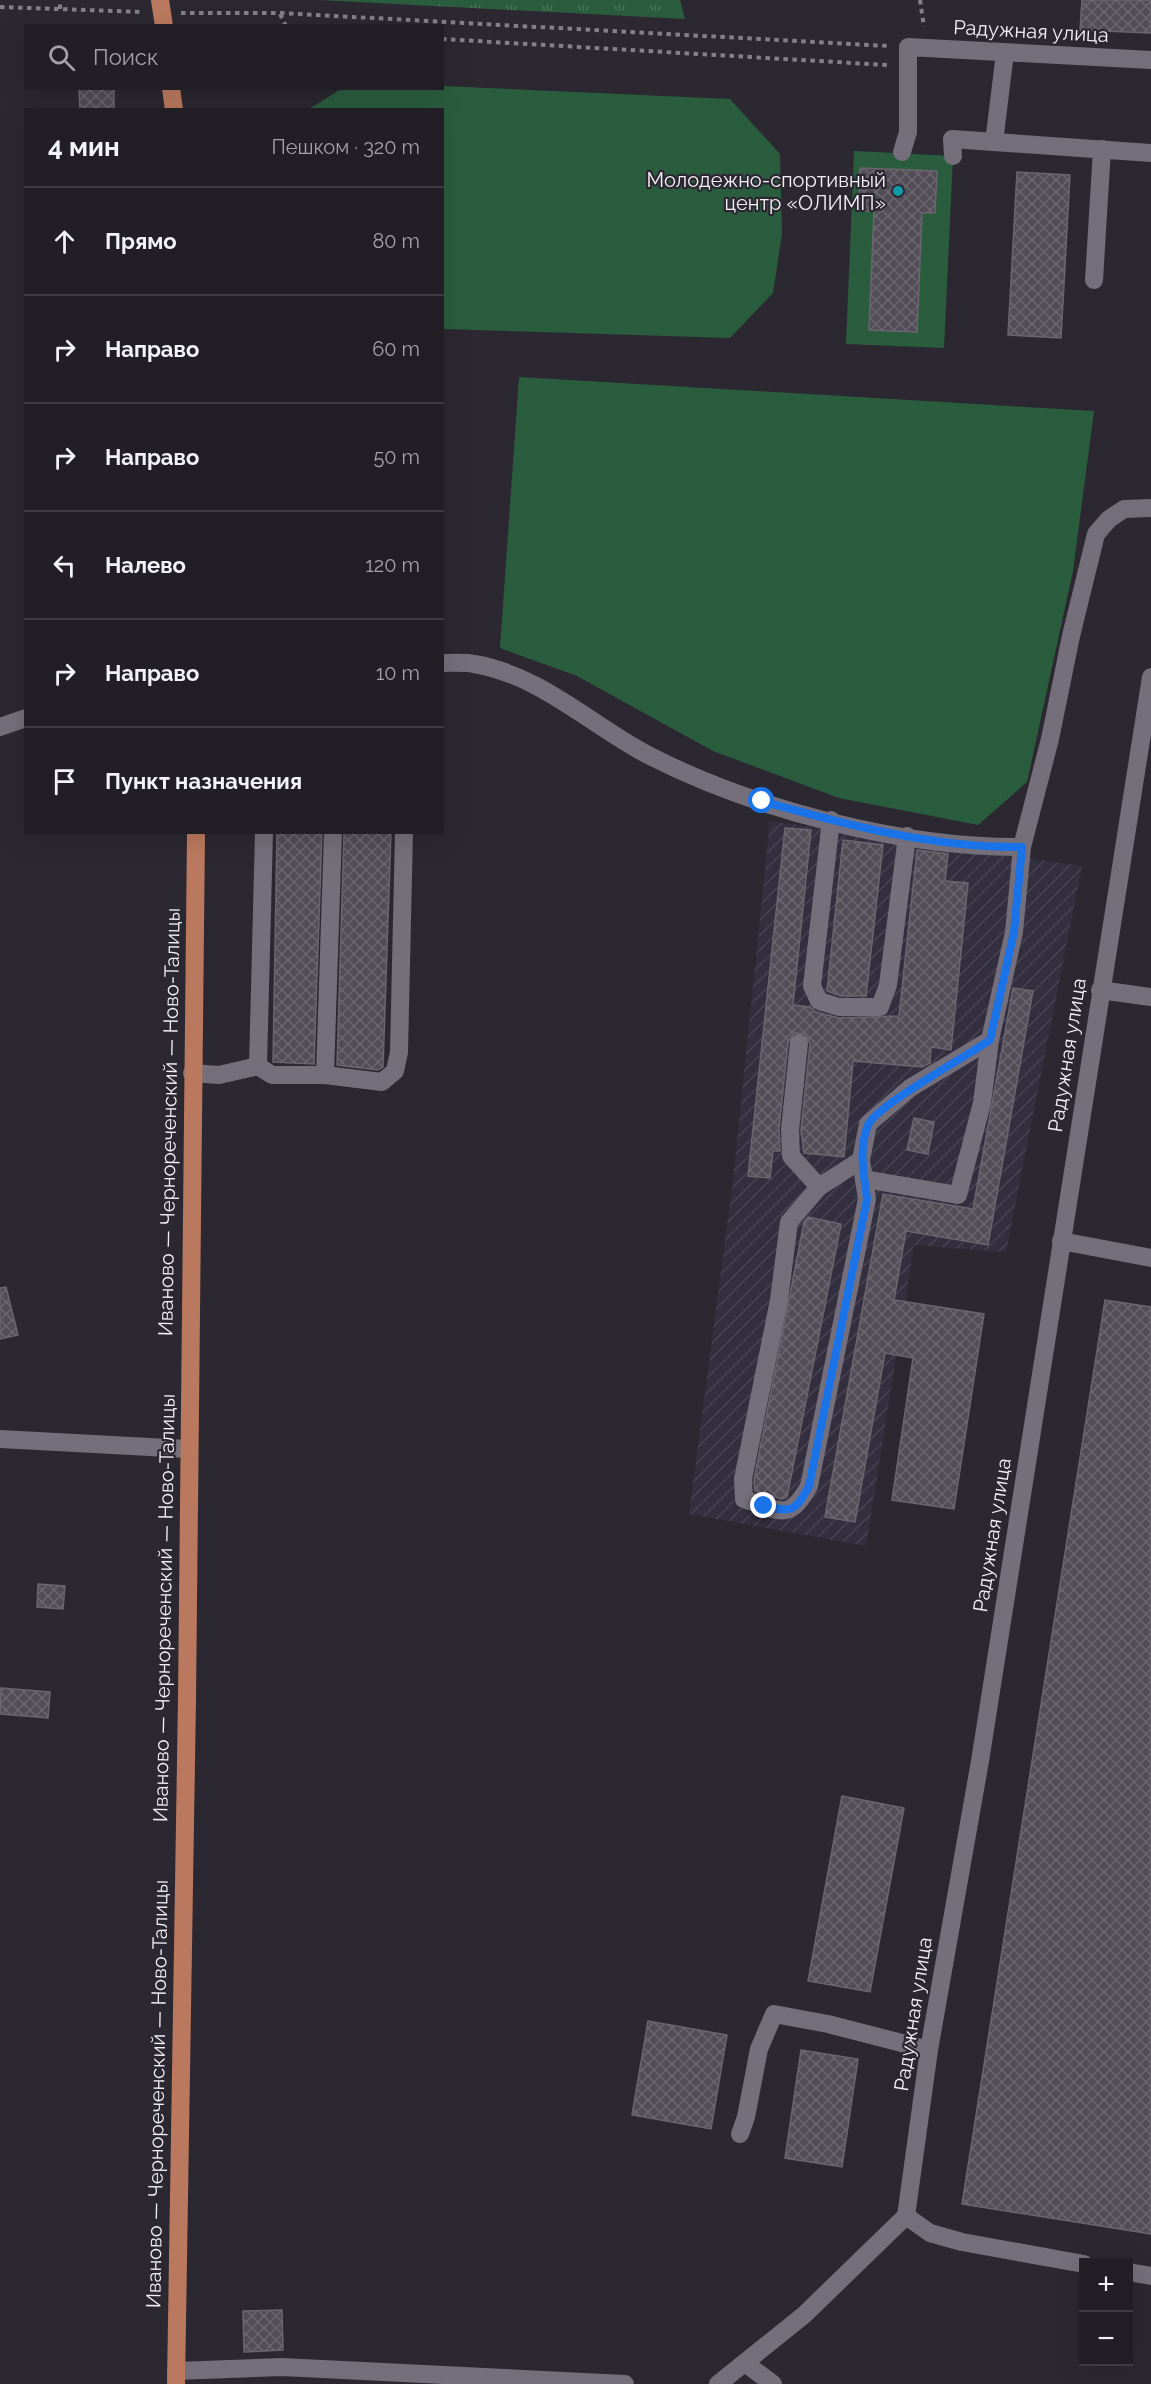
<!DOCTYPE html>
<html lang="ru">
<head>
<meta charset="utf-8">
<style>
	:root { --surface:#211e25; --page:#29272d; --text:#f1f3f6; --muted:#a2a2a7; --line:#3e3c42 }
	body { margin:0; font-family:Raleway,sans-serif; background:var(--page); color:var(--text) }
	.controls { position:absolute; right:18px; bottom:18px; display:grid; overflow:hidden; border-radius:0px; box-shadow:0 6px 24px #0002 }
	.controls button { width:54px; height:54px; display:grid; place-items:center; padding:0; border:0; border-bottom:2px solid var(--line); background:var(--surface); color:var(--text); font:30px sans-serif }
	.stop { position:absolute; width:18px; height:18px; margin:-14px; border:4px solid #1a73e8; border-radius:50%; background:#fff }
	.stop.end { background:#1a73e8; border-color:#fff; box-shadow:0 2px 6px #0008 }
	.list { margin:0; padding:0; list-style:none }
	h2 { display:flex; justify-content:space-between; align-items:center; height:78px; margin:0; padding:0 24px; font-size:26px }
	h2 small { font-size:20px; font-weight:400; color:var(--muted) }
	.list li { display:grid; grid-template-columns:39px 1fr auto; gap:18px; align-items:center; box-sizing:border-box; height:108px; padding:0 24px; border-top:2px solid var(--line) }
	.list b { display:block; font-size:22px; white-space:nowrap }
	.list em { font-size:20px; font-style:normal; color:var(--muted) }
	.icon { flex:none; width:33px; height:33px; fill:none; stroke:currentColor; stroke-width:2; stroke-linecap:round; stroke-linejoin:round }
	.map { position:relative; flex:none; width:1151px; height:2384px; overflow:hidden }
	.search { position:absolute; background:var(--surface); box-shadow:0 6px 24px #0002; left:24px; top:24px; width:420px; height:66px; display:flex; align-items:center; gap:15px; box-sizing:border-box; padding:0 21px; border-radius:0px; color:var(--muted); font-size:22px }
	.panel { position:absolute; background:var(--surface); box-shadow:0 6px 24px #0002; left:24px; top:108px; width:420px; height:726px; border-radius:0px }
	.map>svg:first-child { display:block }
	.industrial { fill:url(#industrial-furrows) }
	.grass { fill:url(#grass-tufts) }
	.park { fill:#2a5d3e }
	.building { fill:url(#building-cross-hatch); stroke:#6a656f; stroke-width:1.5 }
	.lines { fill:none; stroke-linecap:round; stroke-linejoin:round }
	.path { stroke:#838088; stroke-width:4; stroke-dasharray:4.5 4.5; stroke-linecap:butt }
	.minor { stroke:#746f7a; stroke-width:18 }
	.major { stroke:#ba795e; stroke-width:18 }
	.route { stroke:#1a73e8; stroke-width:8 }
	.culture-dot { fill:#0f9aa8; stroke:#2c2831; stroke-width:2 }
	.labels { text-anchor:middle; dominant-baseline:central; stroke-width:4.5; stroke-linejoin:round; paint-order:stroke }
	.street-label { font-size:20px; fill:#f3f1f7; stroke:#2c2831 }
	.poi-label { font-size:20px; fill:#f3f1f7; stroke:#2c2831; text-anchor:end }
</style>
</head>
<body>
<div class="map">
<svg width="1151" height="2384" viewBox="0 0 1151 2384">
	<defs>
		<pattern id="industrial-furrows" width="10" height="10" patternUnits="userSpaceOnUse" patternTransform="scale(1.5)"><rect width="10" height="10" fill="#342f3f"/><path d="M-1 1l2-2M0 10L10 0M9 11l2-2" fill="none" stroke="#484352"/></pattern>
		<pattern id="grass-tufts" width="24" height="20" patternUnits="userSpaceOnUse" patternTransform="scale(1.5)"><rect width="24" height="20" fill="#2a5d3e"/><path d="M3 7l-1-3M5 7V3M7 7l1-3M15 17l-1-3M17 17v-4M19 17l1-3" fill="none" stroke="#49755b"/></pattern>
		<pattern id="building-cross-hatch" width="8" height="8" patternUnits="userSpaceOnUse" patternTransform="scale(1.5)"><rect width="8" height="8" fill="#524d57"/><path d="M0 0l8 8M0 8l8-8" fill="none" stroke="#6b6770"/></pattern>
	</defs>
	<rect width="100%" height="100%" fill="#2c2831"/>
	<polygon class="industrial" points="770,821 1082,866 1006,1252 914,1245 866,1546 689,1514 733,1180"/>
	<polygon class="grass" points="320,0 680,0 685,19"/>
	<g class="park">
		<polygon points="443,86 730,99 780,154 782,234 773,293 730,338 443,329 442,110 309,109 341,89 442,88"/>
		<polygon points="854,151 953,156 944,348 846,344"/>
		<polygon points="519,377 1094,411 1073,571 1027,782 978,825 839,798 713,751 577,676 500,648"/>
	</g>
	<g class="building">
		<polygon points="1082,0 1151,0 1151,33 1080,30"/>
		<polygon points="79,88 114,88 114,110 80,110"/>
		<polygon points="860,168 937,171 935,213 922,213 917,332 869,330 874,211 859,211"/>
		<polygon points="1017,172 1070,175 1061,338 1008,335"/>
		<polygon points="785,828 811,830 793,1005 810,1007 816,1012 839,1018 899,1016 917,850 948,854 945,881 968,883 951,1050 931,1047 930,1063 922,1067 853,1061 844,1157 804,1153 801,1130 810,1044 805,1034 794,1033 788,1042 779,1129 780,1151 773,1151 770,1178 748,1176"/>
		<polygon points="277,832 322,832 314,1064 273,1062"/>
		<polygon points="344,832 391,832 383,1067 378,1070 337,1065"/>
		<polygon points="843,840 883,845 866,996 841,996 827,991"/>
		<polygon points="1013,988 1033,991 988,1245 906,1231 894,1300 984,1314 954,1509 892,1500 913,1358 885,1353 855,1522 825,1517 883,1194 973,1209"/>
		<polygon points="914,1118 934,1122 928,1154 907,1150"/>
		<polygon points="808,1217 841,1224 787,1497 782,1499 755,1491 754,1480 804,1222"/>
		<polygon points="6,1287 18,1335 0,1339 0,1288"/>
		<polygon points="1105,1300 1151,1307 1151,2234 962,2204"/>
		<polygon points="38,1584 65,1586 63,1609 37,1607"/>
		<polygon points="1,1688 50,1692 48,1718 0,1714"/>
		<polygon points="842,1796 904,1808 870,1992 808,1981"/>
		<polygon points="648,2021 727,2035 711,2129 632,2115"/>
		<polygon points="801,2050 858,2059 842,2167 785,2158"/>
		<polygon points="282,2310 283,2350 244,2352 243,2311"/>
	</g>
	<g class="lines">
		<g class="path">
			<polyline points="920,0 924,27"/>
			<polyline points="0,7 143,12"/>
			<polyline points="60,9 60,0"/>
			<polyline points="181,13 280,13 889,46"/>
			<polyline points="280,14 286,26"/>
			<polyline points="442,39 887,65 890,63"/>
		</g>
		<g class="minor">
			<polyline points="994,142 1005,53"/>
			<polyline points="902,152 908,132 908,47 1151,60"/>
			<polyline points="953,156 952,139 1151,153"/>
			<polyline points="1094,280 1102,149"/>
			<path d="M442,663C453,663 464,662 474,664C541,675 592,726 650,756C756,810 904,848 1022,847L1050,739L1071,636L1096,534L1109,519L1124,509L1151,508"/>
			<polyline points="0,727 26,718"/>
			<polyline points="831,820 812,986 819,1001 839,1007 880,1007 888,985 907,836"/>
			<polyline points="1100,990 1151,997"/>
			<polyline points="799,1043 790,1130 791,1156 819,1187 861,1160 868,1124 910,1088 990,1040 1014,932 1022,847"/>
			<polyline points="258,1066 272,1075 325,1075 333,832"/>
			<polyline points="192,1073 219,1075 258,1066 264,832"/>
			<polyline points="325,1075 382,1082 395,1071 399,1052 404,832"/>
			<polyline points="864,1179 958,1195 982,1103 990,1040"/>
			<path d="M819,1187L789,1222L779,1300L743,1479L744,1499C779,1511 789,1522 809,1486L867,1199L861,1160"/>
			<polyline points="1061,1241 1151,1258"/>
			<polyline points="0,1439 187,1449"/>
			<polyline points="740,2134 746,2117 759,2049 774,2014 828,2024 929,2050"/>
			<polyline points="1084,2264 962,2242 930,2233 906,2216 929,2050 980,1761 1151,677"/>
			<polyline points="1128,2272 1151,2276"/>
			<polyline points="745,2363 773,2384"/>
			<polyline points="176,2371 282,2367 625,2384"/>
			<polyline points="718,2384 804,2315 906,2216"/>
		</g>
		<g class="major">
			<polyline points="160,0 164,26"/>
			<polyline points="171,88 174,110"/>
			<polyline points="176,2384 187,1698 196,832"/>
		</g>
	</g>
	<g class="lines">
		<path class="route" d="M762,801C847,825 934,848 1022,847L1014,932L990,1040C967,1056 877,1105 868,1125C858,1149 864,1175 867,1199L809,1486C795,1511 793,1513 764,1506"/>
	</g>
	<circle class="culture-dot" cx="898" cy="191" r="6"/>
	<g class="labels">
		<g class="street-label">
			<text transform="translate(1031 31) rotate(3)">Радужная улица</text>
			<text transform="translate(1067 1055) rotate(-81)">Радужная улица</text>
			<text transform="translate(169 1122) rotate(-89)">Иваново — Чернореченский — Ново-Талицы</text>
			<text transform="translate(992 1535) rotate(-81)">Радужная улица</text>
			<text transform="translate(164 1608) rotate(-89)">Иваново — Чернореченский — Ново-Талицы</text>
			<text transform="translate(913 2014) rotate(-81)">Радужная улица</text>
			<text transform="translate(157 2094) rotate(-89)">Иваново — Чернореченский — Ново-Талицы</text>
		</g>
		<g class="poi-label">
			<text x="886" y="180">Молодежно-спортивный<tspan x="886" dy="23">центр «ОЛИМП»</tspan></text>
		</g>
	</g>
</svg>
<div class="controls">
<button>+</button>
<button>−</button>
</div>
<div class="stop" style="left:762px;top:801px"></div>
<div class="stop end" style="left:764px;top:1506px"></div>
<div class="search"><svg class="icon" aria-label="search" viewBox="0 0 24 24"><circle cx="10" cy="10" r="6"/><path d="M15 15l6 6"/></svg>Поиск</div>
<section class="panel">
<h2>4 мин<small>Пешком · 320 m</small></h2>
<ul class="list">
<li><svg class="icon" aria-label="ahead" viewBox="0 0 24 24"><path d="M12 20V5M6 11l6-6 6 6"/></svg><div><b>Прямо</b></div><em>80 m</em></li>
<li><svg class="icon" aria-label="right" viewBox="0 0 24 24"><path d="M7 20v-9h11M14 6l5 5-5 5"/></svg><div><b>Направо</b></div><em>60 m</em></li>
<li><svg class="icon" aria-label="right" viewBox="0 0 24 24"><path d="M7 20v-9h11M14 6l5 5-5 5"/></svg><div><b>Направо</b></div><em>50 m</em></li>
<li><svg class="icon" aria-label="left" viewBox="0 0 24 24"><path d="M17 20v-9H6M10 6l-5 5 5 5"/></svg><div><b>Налево</b></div><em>120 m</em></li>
<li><svg class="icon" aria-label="right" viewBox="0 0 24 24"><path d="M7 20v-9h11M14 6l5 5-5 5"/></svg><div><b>Направо</b></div><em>10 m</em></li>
<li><svg class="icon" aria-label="arrive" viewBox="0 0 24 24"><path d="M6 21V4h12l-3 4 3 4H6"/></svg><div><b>Пункт назначения</b></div></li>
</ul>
</section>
</div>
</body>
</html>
